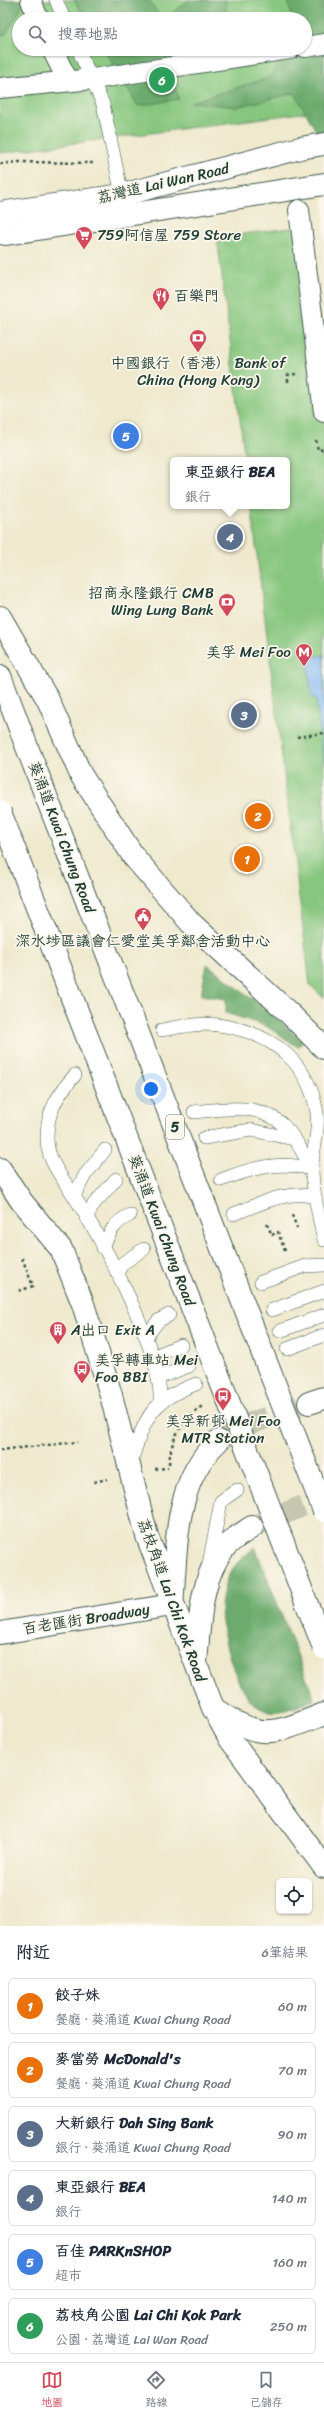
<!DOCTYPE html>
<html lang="zh-TW">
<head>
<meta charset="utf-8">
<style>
	:root { --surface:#fff; --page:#f6f6f7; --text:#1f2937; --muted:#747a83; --line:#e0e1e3; --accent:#d1495b }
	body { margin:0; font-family:Sriracha,"LXGW WenKai TC",sans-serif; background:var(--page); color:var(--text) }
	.controls { position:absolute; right:12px; bottom:12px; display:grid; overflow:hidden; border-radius:6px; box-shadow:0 1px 3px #0004 }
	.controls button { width:36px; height:36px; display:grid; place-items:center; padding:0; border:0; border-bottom:1px solid var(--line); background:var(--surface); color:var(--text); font:20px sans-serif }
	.you { position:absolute; left:151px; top:1089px; width:14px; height:14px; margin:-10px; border:3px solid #fff; border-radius:50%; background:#1a73e8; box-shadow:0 0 0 6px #1a73e833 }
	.badge { display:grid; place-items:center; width:26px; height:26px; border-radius:50%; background:var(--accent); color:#fff; font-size:13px; font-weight:700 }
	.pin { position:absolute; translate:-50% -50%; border:2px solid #fff; box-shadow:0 1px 4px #0006 }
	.popup { position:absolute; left:170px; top:457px; width:120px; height:52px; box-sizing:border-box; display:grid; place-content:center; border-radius:6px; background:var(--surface); filter:drop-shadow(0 1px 3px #0005); font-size:13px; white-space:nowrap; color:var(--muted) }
	.popup b { font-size:15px; color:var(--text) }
	.popup::after { content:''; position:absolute; left:50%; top:100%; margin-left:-8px; border:8px solid transparent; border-top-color:var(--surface) }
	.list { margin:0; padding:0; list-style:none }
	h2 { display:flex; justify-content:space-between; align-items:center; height:52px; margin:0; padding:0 16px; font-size:17px }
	h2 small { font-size:13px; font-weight:400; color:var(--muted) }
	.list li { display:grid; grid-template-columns:26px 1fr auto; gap:12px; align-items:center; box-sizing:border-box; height:56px; margin:0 8px 8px; padding:0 8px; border:1px solid var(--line); border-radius:6px }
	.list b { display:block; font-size:15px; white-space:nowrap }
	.list p { margin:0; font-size:13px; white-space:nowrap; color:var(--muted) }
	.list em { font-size:13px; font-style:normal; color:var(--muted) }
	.icon { flex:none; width:22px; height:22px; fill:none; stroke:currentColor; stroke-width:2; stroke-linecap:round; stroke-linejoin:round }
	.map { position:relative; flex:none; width:324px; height:1926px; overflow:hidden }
	.search { position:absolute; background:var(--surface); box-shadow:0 1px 3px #0004; left:12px; right:12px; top:12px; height:44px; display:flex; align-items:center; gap:10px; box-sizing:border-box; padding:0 14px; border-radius:22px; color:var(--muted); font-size:15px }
	.sheet { height:436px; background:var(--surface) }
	nav { display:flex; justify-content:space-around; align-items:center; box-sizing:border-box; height:56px; border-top:1px solid var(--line); background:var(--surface); font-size:11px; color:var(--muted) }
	nav a { display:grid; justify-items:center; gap:2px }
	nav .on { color:var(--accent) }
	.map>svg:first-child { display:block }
	.green { fill:#86c67e; stroke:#528259; fill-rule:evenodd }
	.forest { fill:#6cab6d; stroke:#467450 }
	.water { fill:#84baf3; stroke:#527c94 }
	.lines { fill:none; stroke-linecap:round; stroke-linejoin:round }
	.secondary-tunnel { stroke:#c5c7af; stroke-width:22; stroke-dasharray:22 11; stroke-linecap:butt }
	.primary-tunnel { stroke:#c5c7af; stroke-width:22; stroke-dasharray:22 11; stroke-linecap:butt }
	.service-casing { stroke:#3e574b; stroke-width:14 }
	.pedestrian-casing { stroke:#3e574b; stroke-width:22 }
	.minor-casing { stroke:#3e574b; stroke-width:24 }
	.secondary-casing { stroke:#3e574b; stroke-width:24 }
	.primary-casing { stroke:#3e574b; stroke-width:24 }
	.trunk-casing { stroke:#3e574b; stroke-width:24 }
	.path { stroke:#3e574b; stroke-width:2.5; stroke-dasharray:3 3; stroke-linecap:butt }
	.service { stroke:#fff; stroke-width:13 }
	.pedestrian { stroke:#fff; stroke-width:20 }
	.minor { stroke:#fff; stroke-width:22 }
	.secondary { stroke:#fff; stroke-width:22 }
	.primary { stroke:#fff; stroke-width:22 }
	.trunk { stroke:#fff; stroke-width:22 }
	.trunk-bridge-casing { stroke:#3e574b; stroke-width:24; stroke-linecap:butt }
	.trunk-bridge { stroke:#fff; stroke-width:22 }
	.labels { text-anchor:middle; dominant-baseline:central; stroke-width:3.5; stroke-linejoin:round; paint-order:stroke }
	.shield { fill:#fbf7ec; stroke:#61756b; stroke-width:1 }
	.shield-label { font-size:14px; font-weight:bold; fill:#1f3d34 }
	.street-label { font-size:15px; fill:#1f3d34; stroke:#fbf7ec }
	.poi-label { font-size:15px; fill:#1f3d34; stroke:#fbf7ec; text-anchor:start }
</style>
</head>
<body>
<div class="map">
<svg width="324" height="1926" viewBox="0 0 324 1926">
	<rect width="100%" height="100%" fill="#fbf7ec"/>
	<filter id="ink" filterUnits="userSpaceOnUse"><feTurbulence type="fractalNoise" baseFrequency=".025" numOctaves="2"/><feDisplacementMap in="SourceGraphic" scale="8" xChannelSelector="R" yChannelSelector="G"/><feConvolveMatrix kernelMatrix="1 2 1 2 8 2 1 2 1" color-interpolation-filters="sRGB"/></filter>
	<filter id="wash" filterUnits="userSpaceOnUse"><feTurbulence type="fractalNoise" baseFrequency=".012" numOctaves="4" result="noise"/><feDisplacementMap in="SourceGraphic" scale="16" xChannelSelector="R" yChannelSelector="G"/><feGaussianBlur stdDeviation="0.9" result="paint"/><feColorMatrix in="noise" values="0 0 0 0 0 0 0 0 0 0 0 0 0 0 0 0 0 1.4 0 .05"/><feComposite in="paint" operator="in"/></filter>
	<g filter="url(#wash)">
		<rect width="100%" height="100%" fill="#efe9ce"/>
		<g class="green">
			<path d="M0,0H324V110L0,153ZM19,19H305V49H19Z"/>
			<polygon points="307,226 324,361 324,998 310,985 251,506 287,506 287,460 245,460 217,237"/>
		</g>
		<g class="forest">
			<polygon points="0,0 20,0 23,5 6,34 0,36"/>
			<polygon points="74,0 149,0 161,19 86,19"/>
			<polygon points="189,0 226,0 226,19 164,19"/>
			<polygon points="288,0 324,0 324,140 321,140 295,93 236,107 191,102 271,77 284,49 305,49 305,19 292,19"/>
			<polygon points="104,49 210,49 172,81 179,99 138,106"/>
			<polygon points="207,964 275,1017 303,1042 298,1047 266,1026 226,1013 226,999 201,995"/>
			<path d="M255,1547L315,1700C302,1704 282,1714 268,1711C237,1706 221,1634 221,1608C221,1600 224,1589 226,1581C231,1567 244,1556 255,1547Z"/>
		</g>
		<polygon class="water" points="324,655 324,764 316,698 312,698 307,658"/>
	</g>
	<g filter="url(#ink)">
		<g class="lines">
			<polyline class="secondary-tunnel" points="218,1441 246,1425 309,1403"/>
			<polyline class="primary-tunnel" points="252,1527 324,1497"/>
			<defs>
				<g id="service">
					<polyline points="56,0 64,19"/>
					<polyline points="78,49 103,104 122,195"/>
					<path d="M162,1030C182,1026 205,1022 225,1026C274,1035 309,1063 317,1113C320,1133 311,1152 312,1171C313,1194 319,1217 324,1240"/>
					<path d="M75,1075C59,1093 47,1111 47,1136C46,1160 62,1177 74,1196C102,1240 163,1351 160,1402"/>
					<path d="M194,1112C223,1109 259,1102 283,1125C296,1137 303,1154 312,1169"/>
					<polyline points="204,1138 251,1130 294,1139"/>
					<path d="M221,1180C252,1168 279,1160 312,1169"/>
					<polyline points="74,1196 85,1175 105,1150"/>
					<path d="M234,1214C259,1204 289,1189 315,1197"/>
					<polyline points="86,1218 94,1204 116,1179"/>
					<path d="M103,1248C109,1232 115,1222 130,1215"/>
					<polyline points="117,1273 123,1263 144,1249"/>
					<polyline points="261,1282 305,1266 324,1265"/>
					<polyline points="272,1310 324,1291"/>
					<polyline points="280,1331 324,1315"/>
					<polyline points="146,1337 158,1321 169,1315"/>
					<polyline points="287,1349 324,1335"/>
					<polyline points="152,1357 181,1345"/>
					<polyline points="158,1378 189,1366"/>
					<path d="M131,1462C145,1418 150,1401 196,1384"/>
					<polyline points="209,1564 221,1501 237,1490"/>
				</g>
				<g id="pedestrian">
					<polyline points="31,0 38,19"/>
					<polyline points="305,47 324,44"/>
					<polyline points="52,49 68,81"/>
					<polyline points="0,88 93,79 290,49"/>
					<polyline points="299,210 324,412"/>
				</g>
				<g id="minor">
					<polyline points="0,213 122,195 300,148 324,144"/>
					<polyline points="0,233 6,234 324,184"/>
					<polyline points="0,1633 172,1605"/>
				</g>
				<g id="secondary">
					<polyline points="309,1403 324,1398"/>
					<path d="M172,1605C177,1549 173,1482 218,1441"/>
				</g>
				<g id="primary">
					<polyline points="0,617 48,700 81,775 134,857 191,923 290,1014 324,1048"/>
					<polyline points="0,1169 22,1202 61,1249 83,1304 111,1395 147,1536 213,1708 230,1739 324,1867"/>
					<path d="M196,1662C200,1624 199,1579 225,1547C232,1539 243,1533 252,1527"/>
					<path d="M216,1710C262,1742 275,1733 324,1714"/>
				</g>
				<polyline id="trunk" points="0,676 25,742"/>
			</defs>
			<use href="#service" class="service-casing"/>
			<use href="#pedestrian" class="pedestrian-casing"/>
			<use href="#minor" class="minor-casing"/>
			<use href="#secondary" class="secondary-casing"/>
			<use href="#primary" class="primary-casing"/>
			<use href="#trunk" class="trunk-casing"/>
			<g class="path">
				<polyline points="0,164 18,162 93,163"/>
				<polyline points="288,382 288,375 296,374"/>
				<polyline points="316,440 318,450 324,449"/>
				<polyline points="297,737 324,733"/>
				<polyline points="292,1215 297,1228"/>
				<polyline points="267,1224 272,1235 278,1232 285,1251"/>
				<polyline points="19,1291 33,1286 22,1258"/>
				<polyline points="0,1450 78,1442"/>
				<path d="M169,1464C171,1438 181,1421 202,1406"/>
				<polyline points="155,1469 168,1468"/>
				<polyline points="94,1482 107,1479"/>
			</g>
			<use href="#service" class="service"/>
			<use href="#pedestrian" class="pedestrian"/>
			<use href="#minor" class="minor"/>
			<use href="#secondary" class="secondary"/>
			<use href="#primary" class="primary"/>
			<use href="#trunk" class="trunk"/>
			<defs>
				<g id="trunk-bridge">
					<polyline points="25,742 324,1511"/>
					<polyline points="0,812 324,1648"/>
				</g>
			</defs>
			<use href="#trunk-bridge" class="trunk-bridge-casing"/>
			<use href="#trunk-bridge" class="trunk-bridge"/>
		</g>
	</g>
	<defs>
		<symbol id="supermarket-pin" viewBox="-11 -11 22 30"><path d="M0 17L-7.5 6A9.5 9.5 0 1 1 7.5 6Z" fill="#d1495b" stroke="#fbf7ec"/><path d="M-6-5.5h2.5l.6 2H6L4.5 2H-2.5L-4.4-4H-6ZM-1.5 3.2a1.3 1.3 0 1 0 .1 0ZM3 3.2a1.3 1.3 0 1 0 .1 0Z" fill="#fff"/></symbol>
		<symbol id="restaurant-pin" viewBox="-11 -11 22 30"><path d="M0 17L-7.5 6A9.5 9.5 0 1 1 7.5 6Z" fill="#d1495b" stroke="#fbf7ec"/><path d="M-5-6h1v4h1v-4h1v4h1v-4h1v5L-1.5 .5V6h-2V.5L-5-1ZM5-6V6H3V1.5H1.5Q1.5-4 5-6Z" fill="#fff"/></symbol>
		<symbol id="bank-pin" viewBox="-11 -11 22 30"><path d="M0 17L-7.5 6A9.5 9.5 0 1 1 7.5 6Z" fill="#d1495b" stroke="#fbf7ec"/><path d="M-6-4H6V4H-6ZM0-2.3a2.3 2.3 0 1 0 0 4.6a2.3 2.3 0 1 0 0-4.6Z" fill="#fff"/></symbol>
		<symbol id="metro-pin" viewBox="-11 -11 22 30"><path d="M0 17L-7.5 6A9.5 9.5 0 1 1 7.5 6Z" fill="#d1495b" stroke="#fbf7ec"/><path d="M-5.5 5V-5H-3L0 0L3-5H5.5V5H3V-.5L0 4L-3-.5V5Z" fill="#fff"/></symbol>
		<symbol id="civic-pin" viewBox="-11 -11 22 30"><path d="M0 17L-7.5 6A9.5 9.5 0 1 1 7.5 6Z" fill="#d1495b" stroke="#fbf7ec"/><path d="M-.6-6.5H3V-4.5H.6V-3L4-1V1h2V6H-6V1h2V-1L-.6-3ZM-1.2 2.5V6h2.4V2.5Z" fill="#fff"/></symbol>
		<symbol id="building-pin" viewBox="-11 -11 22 30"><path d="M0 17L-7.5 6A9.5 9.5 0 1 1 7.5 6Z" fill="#d1495b" stroke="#fbf7ec"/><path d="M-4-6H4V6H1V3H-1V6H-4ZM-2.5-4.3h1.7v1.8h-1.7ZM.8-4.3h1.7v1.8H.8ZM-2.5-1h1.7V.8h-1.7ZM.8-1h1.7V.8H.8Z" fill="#fff"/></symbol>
		<symbol id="bus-pin" viewBox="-11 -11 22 30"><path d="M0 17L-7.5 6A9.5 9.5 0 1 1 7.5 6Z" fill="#d1495b" stroke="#fbf7ec"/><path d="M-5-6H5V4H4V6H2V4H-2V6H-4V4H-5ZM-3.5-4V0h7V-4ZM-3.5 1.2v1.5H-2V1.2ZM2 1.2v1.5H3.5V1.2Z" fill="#fff"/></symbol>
	</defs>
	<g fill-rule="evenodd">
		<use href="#supermarket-pin" x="74" y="225" width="20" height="27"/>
		<use href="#restaurant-pin" x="151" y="286" width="20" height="27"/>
		<use href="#bank-pin" x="188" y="328" width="20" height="27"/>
		<use href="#bank-pin" x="217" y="592" width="20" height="27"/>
		<use href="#metro-pin" x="294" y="642" width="20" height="27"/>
		<use href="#civic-pin" x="133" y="906" width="20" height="27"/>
		<use href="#building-pin" x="48" y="1320" width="20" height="27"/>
		<use href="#bus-pin" x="72" y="1359" width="20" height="27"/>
		<use href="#bus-pin" x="213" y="1386" width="20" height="27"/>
	</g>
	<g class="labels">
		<rect class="shield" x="166" y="1115" width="18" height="24" rx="3"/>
		<g class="shield-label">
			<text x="175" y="1127">5</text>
		</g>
		<g class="street-label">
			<text transform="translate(163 183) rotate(-13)">荔灣道 Lai Wan Road</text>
			<text transform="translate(62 837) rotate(69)">葵涌道 Kwai Chung Road</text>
			<text transform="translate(162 1230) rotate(69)">葵涌道 Kwai Chung Road</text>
			<text transform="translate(172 1600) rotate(70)">荔枝角道 Lai Chi Kok Road</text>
			<text transform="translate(86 1619) rotate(-9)">百老匯街 Broadway</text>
		</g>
		<g class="poi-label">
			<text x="97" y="235">759阿信屋 759 Store</text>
			<text x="174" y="296">百樂門</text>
			<text x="198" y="363" text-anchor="middle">中國銀行（香港） Bank of<tspan x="198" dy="17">China (Hong Kong)</tspan></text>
			<text x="214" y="593" text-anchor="end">招商永隆銀行 CMB<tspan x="214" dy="17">Wing Lung Bank</tspan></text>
			<text x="291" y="652" text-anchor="end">美孚 Mei Foo</text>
			<text x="143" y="941" text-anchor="middle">深水埗區議會仁愛堂美孚鄰舍活動中心</text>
			<text x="71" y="1330">A出口 Exit A</text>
			<text x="95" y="1360">美孚轉車站 Mei<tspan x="95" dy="17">Foo BBI</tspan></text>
			<text x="223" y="1421" text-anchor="middle">美孚新邨 Mei Foo<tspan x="223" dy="17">MTR Station</tspan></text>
		</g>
	</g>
</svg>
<div class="controls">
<button><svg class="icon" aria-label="locate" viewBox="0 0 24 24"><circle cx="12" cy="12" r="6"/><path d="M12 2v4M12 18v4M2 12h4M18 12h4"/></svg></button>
</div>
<div class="you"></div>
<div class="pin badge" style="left:247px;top:859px;background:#e8710a">1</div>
<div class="pin badge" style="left:258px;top:816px;background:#e8710a">2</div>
<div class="pin badge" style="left:244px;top:715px;background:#5c6f8a">3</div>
<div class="pin badge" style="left:230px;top:537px;background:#5c6f8a">4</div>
<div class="popup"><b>東亞銀行 BEA</b>銀行</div>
<div class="pin badge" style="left:126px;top:436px;background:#3f7fe0">5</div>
<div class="pin badge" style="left:162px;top:80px;background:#2e9e5b">6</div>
<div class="search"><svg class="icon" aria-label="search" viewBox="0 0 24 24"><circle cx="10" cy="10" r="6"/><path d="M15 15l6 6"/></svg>搜尋地點</div>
</div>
<section class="sheet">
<h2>附近<small>6筆結果</small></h2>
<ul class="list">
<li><span class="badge" style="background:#e8710a">1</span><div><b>餃子妹</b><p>餐廳 · 葵涌道 Kwai Chung Road</p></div><em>60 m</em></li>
<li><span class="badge" style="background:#e8710a">2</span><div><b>麥當勞 McDonald's</b><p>餐廳 · 葵涌道 Kwai Chung Road</p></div><em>70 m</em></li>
<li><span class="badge" style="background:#5c6f8a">3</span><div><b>大新銀行 Dah Sing Bank</b><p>銀行 · 葵涌道 Kwai Chung Road</p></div><em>90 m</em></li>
<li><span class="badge" style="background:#5c6f8a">4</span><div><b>東亞銀行 BEA</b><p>銀行</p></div><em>140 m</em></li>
<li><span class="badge" style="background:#3f7fe0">5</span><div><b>百佳 PARKnSHOP</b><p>超市</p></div><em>160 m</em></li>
<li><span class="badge" style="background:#2e9e5b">6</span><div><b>荔枝角公園 Lai Chi Kok Park</b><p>公園 · 荔灣道 Lai Wan Road</p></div><em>250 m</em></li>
</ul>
</section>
<nav>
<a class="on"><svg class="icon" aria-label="map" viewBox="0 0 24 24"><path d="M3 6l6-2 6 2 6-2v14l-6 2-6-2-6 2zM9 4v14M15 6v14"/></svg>地圖</a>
<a><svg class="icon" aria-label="directions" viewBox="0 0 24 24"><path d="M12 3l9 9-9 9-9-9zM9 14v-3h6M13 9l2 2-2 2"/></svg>路線</a>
<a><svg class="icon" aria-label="saved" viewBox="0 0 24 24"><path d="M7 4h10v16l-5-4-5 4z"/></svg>已儲存</a>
</nav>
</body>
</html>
